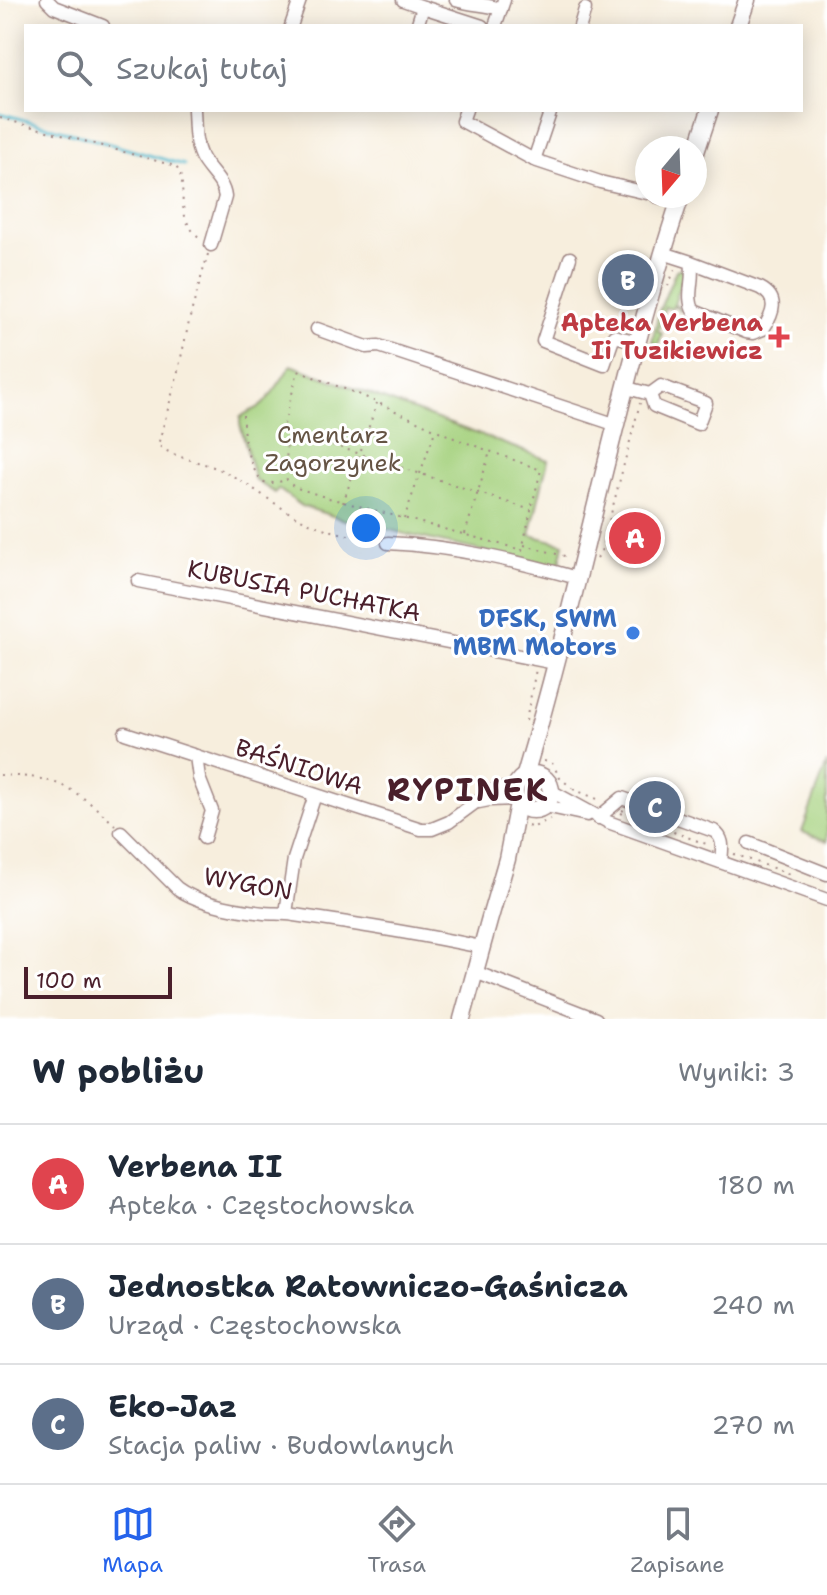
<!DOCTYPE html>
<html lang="pl">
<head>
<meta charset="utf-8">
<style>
	:root { --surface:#fff; --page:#f2f2f3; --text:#1f2937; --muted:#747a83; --line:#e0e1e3; --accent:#2563eb }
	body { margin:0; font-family:"Shantell Sans",sans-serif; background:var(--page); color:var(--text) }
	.compass { position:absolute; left:635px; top:136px; width:72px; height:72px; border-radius:50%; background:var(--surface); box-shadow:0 4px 20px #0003; rotate:199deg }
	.scale { position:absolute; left:24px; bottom:20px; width:148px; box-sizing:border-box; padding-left:8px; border:4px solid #4a1f2b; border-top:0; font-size:22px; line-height:28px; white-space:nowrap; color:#4a1f2b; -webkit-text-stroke:6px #fff; paint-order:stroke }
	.you { position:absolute; left:366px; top:528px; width:28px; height:28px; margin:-20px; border:6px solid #fff; border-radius:50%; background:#1a73e8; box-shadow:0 0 0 12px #1a73e833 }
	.badge { display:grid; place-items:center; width:52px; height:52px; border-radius:50%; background:var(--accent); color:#fff; font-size:26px; font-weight:700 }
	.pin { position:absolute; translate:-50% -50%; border:4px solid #fff; box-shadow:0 2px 8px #0006 }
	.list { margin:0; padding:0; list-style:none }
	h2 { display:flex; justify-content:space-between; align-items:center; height:104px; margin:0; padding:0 32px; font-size:34px }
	h2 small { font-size:26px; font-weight:400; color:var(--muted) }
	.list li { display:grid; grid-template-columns:52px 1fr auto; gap:24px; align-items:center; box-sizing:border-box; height:120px; padding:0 32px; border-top:2px solid var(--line) }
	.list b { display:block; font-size:30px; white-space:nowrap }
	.list p { margin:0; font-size:26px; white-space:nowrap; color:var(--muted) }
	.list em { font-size:26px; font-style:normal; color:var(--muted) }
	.icon { flex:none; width:44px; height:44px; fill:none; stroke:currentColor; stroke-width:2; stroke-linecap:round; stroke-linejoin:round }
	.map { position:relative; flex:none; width:827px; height:1019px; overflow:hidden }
	.search { position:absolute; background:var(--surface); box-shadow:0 4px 20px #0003; left:24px; right:24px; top:24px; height:88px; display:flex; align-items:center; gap:20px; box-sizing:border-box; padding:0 28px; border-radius:0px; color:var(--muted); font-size:30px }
	.sheet { height:464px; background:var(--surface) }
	nav { display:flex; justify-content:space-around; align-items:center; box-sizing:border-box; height:112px; border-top:2px solid var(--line); background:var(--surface); font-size:22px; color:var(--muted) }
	nav a { display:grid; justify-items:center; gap:4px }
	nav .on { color:var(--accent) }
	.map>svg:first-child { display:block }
	.green { fill:#a5d17e; stroke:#787854; stroke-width:2 }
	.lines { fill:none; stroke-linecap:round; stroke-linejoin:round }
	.stream { stroke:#50b9ce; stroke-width:3 }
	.minor-casing { stroke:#a08684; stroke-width:15 }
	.major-casing { stroke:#a08684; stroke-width:19 }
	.path { stroke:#a08684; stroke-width:2; stroke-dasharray:2 6; stroke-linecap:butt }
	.minor { stroke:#fff; stroke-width:12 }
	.major { stroke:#fff; stroke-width:16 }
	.health-dot { fill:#e0444e; stroke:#fff; stroke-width:3 }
	.shop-dot { fill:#3f7fe0; stroke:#fff; stroke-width:3 }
	.labels { text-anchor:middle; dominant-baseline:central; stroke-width:6; stroke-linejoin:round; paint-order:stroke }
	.health-label { font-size:24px; font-weight:bold; fill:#be3a42; stroke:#fff; text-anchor:end }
	.park-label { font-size:24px; fill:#655444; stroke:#fff }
	.street-label { font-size:24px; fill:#4a1f2b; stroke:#fff }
	.shop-label { font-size:24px; font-weight:bold; fill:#366cbe; stroke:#fff; text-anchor:end }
	.district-label { font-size:32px; font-weight:bold; letter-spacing:2px; fill:#4a1f2b; stroke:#fff }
</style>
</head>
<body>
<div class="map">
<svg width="827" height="1019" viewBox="0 0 827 1019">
	<rect width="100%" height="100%" fill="#fff"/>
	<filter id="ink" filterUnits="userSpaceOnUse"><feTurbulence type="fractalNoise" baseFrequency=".0125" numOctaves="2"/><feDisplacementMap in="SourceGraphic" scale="16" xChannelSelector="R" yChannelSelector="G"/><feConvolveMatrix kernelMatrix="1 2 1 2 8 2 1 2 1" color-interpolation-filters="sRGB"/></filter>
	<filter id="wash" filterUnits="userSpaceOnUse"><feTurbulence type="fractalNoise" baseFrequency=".006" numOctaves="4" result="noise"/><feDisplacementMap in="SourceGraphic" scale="32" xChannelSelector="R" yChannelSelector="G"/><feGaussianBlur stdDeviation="1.8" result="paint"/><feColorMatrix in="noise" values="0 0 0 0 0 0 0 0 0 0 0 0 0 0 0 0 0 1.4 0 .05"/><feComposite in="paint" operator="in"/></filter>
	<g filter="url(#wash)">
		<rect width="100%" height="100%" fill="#f7eedd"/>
		<g class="green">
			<polygon points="682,268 686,272 686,281 682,281 674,305 681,308 679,312 679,309 673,306 671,309 665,307 658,331 662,333 658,346 652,342 659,311 676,270"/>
			<path d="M291,365L548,460L530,535L564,544L559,568L405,534L365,523L357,524L302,506L278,489L275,493L255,480L240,424V418C247,410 256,411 263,404C274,392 283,378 291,365Z"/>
			<polygon points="827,763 827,841 802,832"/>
		</g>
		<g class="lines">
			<polyline class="stream" points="0,113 184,165"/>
		</g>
	</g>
	<g filter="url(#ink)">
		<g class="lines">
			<defs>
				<g id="minor">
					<polyline points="47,0 54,7 103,26"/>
					<polyline points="403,0 423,7"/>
					<path d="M456,0C472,5 485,4 501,9"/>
					<polyline points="291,26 300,0"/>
					<polyline points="417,26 423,7 482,26"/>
					<polyline points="495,26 504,0"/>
					<polyline points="580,26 585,9"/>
					<path d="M194,110C195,126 194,142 201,157C208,171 223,180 225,197L211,245"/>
					<polyline points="466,110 462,121 534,160 600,182 647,193"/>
					<polyline points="534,160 551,110"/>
					<polyline points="656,196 679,203"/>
					<path d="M663,253L691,262L760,288C779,298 774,313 763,329L753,333L746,332L694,311C685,297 695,279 691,262"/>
					<polyline points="570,258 543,341 604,365 614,336 639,342"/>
					<polyline points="317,329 367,347 379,346 617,425"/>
					<polyline points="627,388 650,394 654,406 698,424 706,403 661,386 650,394"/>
					<path d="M388,543C452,546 516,561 577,578"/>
					<polyline points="138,581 555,663"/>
					<polyline points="125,733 421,829 432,829 449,822 491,791 516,786"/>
					<polyline points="196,756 199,778 212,811 204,838"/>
					<polyline points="551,791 608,822 827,900"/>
					<polyline points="479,802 489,800 516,799"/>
					<polyline points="545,806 587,815"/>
					<path d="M598,818L622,798L714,831C725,839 722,849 721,862"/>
					<path d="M121,832L177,888C198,904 237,910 264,913C274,914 284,913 294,915C357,924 420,934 481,947"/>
					<polyline points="749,843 827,874"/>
					<polyline points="286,913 294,859 315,795"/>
					<polyline points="475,972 596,1019"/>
				</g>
				<g id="major">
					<polyline points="738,26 747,0"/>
					<polyline points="695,155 710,110"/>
					<circle cx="533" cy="792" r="18"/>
					<path d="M525,775C582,584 618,386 681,196"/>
					<polyline points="462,1019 489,921 507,859 518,803"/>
				</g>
			</defs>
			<use href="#minor" class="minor-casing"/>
			<use href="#major" class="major-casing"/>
			<g class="path">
				<path d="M0,118L175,166C191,182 171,215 200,238"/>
				<polyline points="695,189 703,164"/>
				<path d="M208,254L191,313L176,380L158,445C175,459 201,461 221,470C246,482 267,499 290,513C315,529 350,536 379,541"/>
				<polyline points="668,286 675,269"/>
				<path d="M243,415C242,437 248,466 263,482L274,483L286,480"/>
				<polygon points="287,430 531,510 522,550 325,497 294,487 287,480 286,476"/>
				<polyline points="287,430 283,428 298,371 363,396 454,438 541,470 531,509"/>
				<polyline points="343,503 377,403"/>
				<polyline points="404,519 435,431"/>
				<polyline points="465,534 490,452"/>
				<polyline points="524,545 568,557"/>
				<polyline points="597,558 601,552 640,403"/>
				<polyline points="526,721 536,669"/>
				<polyline points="544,761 552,763 560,778 572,788"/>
				<path d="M0,775C15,776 31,776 45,780C71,785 96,807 115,825"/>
				<polyline points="573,789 602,801"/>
				<polyline points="622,810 654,825 709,845"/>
				<polyline points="621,813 634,819"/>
				<polyline points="528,826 532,828 550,819"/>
				<polyline points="734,854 792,875"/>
			</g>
			<use href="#minor" class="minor"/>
			<use href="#major" class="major"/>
		</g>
	</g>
	<path class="health-dot" d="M775 325h8v8h8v8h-8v8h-8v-8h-8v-8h8z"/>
	<circle class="shop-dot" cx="633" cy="633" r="8"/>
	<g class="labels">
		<g class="health-label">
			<text x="763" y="323">Apteka Verbena<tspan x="763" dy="28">Ii Tuzikiewicz</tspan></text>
		</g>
		<g class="park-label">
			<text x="333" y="435">Cmentarz<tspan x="333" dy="28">Zagorzynek</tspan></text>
		</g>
		<g class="street-label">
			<text transform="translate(304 591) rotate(11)">KUBUSIA PUCHATKA</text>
			<text transform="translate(299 767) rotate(18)">BAŚNIOWA</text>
			<text transform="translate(248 884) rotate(10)">WYGON</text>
		</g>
		<g class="shop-label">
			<text x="617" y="619">DFSK, SWM<tspan x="617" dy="28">MBM Motors</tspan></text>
		</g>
		<g class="district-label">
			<text x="468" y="789">RYPINEK</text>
		</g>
	</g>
</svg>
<svg class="compass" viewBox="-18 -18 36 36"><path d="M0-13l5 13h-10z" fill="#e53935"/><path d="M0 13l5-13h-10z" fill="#747a83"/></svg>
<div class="scale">100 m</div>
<div class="you"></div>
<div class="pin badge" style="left:635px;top:538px;background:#e0444e">A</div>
<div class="pin badge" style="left:628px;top:280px;background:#5c6f8a">B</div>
<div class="pin badge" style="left:655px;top:807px;background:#5c6f8a">C</div>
<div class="search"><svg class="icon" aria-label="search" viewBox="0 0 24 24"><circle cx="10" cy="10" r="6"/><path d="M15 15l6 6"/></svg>Szukaj tutaj</div>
</div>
<section class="sheet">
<h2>W pobliżu<small>Wyniki: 3</small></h2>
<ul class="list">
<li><span class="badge" style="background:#e0444e">A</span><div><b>Verbena II</b><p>Apteka · Częstochowska</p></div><em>180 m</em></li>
<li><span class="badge" style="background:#5c6f8a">B</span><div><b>Jednostka Ratowniczo-Gaśnicza</b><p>Urząd · Częstochowska</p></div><em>240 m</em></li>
<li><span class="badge" style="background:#5c6f8a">C</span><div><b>Eko-Jaz</b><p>Stacja paliw · Budowlanych</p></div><em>270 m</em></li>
</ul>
</section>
<nav>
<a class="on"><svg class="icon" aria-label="map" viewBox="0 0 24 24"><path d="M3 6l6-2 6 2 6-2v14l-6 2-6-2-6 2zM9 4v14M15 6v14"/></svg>Mapa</a>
<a><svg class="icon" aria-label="directions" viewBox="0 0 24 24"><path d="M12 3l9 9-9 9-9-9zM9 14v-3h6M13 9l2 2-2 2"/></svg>Trasa</a>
<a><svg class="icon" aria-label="saved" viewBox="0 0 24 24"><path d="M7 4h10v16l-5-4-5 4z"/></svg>Zapisane</a>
</nav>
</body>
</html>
